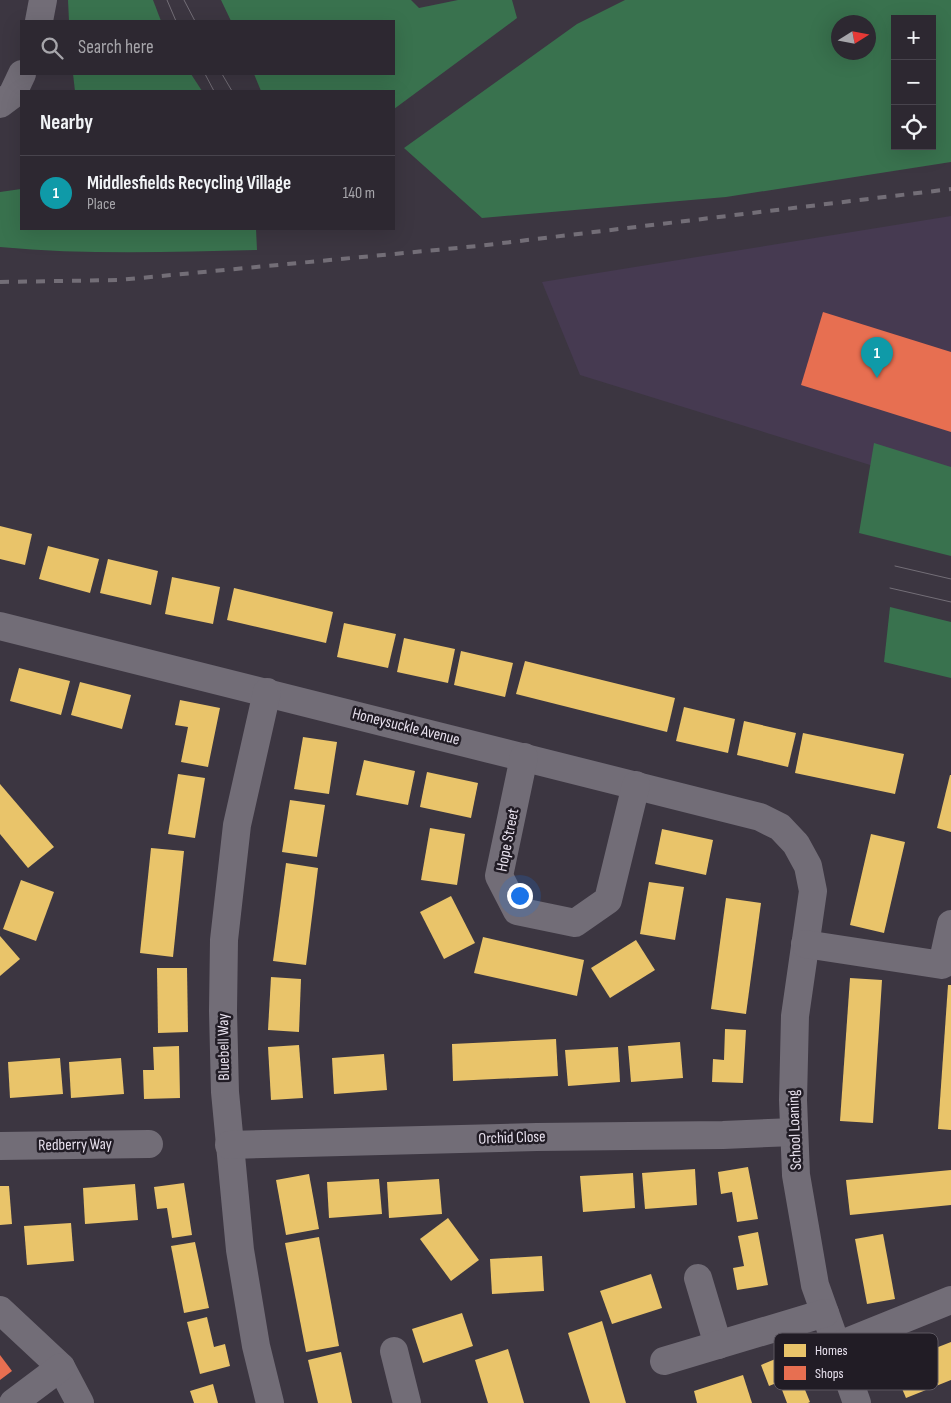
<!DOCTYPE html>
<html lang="en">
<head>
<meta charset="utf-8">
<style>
	:root { --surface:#2d2831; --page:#39343d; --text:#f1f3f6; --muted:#a7a6ab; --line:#48444d; --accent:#8abfa5 }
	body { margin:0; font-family:"Sofia Sans Condensed",sans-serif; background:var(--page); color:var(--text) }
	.controls { position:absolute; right:15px; top:15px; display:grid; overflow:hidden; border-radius:0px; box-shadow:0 5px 20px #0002 }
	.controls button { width:45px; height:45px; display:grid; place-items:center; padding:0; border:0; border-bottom:1px solid var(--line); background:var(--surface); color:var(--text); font:25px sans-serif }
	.compass { position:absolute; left:831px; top:15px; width:45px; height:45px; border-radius:50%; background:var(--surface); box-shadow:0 5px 20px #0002; rotate:79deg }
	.you { position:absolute; left:519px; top:895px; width:18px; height:18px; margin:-12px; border:4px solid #fff; border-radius:50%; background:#1a73e8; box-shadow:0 0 0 8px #1a73e833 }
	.badge { display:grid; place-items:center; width:32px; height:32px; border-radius:50%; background:var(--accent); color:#fff; font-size:16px; font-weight:700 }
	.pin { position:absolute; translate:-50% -41px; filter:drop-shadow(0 1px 2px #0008) }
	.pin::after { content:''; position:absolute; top:26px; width:18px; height:15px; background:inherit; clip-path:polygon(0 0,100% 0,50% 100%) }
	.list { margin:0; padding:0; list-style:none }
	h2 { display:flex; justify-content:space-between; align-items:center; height:65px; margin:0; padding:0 20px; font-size:21px }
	h2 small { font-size:16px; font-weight:400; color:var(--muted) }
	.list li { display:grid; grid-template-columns:32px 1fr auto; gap:15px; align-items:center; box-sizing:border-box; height:75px; padding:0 20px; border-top:1px solid var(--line) }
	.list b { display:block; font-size:19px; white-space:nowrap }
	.list p { margin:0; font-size:16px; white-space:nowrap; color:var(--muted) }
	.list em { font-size:16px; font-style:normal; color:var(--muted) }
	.icon { flex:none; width:28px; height:28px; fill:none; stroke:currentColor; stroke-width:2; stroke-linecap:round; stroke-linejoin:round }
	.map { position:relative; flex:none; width:951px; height:1403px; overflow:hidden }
	.search { position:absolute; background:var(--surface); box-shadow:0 5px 20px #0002; left:20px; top:20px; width:375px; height:55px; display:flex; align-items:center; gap:12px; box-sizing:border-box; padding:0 18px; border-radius:0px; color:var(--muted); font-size:19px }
	.panel { position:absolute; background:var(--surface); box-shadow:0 5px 20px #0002; left:20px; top:90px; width:375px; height:140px; border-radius:0px }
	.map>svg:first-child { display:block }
	.built { fill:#463a51 }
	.forest { fill:#39724e; fill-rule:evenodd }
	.homes { fill:#e9c46a }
	.shops { fill:#e76f51 }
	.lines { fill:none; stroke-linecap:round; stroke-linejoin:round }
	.minor { stroke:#726d77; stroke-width:28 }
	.tram { stroke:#736e77; stroke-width:1 }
	.rail { stroke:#736e77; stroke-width:4; stroke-dasharray:9 9; stroke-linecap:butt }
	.labels { text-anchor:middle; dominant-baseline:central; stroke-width:5; stroke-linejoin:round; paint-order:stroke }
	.street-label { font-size:16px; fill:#e7e0ed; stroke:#211c25 }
	.key { fill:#211c25; stroke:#5c5761; stroke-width:1 }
	.key-label { font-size:14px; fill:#e7e0ed }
</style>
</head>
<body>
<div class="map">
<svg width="951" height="1403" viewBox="0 0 951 1403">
	<rect width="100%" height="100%" fill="#3c3641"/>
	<polygon class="built" points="951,216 951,490 580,375 542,282"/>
	<g class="forest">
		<polygon points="68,0 153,0 161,21 69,21"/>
		<polygon points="221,0 411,0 419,8 458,0 512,0 517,18 394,109 394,91 261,91 254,74 394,74 394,21 231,21"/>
		<path d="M625,0H951V162L726,197L482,218L404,148L577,24ZM895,19H932V146H895ZM838,22H868V52H838Z"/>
		<polygon points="73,74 191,74 202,91 75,91"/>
		<path d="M21,189V229H256L257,250C171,252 85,255 0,247V192Z"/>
		<polygon points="874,443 951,467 951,556 859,533"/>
		<polygon points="890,607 951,622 951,678 884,662"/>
	</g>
	<g class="homes">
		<polygon points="0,526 32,534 25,565 0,559"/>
		<polygon points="48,546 99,559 90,593 39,579"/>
		<polygon points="108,559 158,571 151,605 100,593"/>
		<polygon points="172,577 220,587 213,624 165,614"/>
		<polygon points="234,588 333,612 326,643 227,620"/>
		<polygon points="344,623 396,634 388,668 337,657"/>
		<polygon points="404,638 455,649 448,683 397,672"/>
		<polygon points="461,651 513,663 505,697 454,685"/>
		<polygon points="525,661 675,698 667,732 516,694"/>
		<polygon points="19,668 70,681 61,715 10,701"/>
		<polygon points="80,682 131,695 122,729 71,715"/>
		<polygon points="180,700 220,708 208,767 181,762 188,727 175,725"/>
		<polygon points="684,707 735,719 728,753 676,741"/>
		<polygon points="744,721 796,733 788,767 737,755"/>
		<polygon points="803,733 904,754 895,794 795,773"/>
		<polygon points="303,737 337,742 329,794 294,789"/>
		<polygon points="364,760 415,771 408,805 356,795"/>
		<polygon points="427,772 478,783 471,818 420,807"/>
		<polygon points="178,774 205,778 195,838 168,834"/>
		<polygon points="950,775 951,775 951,832 937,828"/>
		<polygon points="0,784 54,847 28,868 0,834"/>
		<polygon points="290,800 325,805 317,857 282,852"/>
		<polygon points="430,828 465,834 457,885 421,880"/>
		<polygon points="662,829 713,840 706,875 655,864"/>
		<polygon points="871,834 905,842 884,933 850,925"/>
		<polygon points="151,848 184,851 173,957 140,953"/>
		<polygon points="286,863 318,868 306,965 273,961"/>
		<polygon points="21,880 54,892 36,941 3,929"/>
		<polygon points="649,882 684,887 675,940 640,934"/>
		<polygon points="451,896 475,943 444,959 420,912"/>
		<polygon points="726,898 761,903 746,1014 711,1009"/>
		<polygon points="0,936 20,959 0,976"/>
		<polygon points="483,937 584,960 577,996 474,973"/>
		<polygon points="636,940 655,970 610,998 591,968"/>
		<polygon points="157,968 187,968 188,1032 158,1033"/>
		<polygon points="271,977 301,979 299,1032 268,1030"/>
		<polygon points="850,978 882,980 873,1123 840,1121"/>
		<polygon points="948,985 951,985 951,1130 938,1129"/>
		<polygon points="725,1029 746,1030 743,1083 712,1082 713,1059 724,1060"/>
		<polygon points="556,1039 558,1076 453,1081 452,1044"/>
		<polygon points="680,1042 683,1078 631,1082 628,1046"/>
		<polygon points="299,1045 303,1098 271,1100 268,1047"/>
		<polygon points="179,1046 180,1098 144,1099 143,1070 154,1070 153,1047"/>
		<polygon points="618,1047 620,1082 568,1086 565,1050"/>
		<polygon points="384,1054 387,1090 334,1094 332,1058"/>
		<polygon points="60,1058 63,1094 10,1098 8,1062"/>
		<polygon points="121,1058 124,1094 71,1098 69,1062"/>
		<polygon points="748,1167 758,1219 737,1222 732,1192 721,1194 718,1172"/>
		<polygon points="695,1169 697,1205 645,1209 642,1173"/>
		<polygon points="951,1170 951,1205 850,1215 846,1180"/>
		<polygon points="633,1173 635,1208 583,1212 580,1176"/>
		<polygon points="309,1174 319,1229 286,1235 276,1180"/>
		<polygon points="379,1179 382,1214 329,1218 327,1182"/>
		<polygon points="439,1179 442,1214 389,1218 387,1182"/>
		<polygon points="184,1183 192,1235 172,1238 167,1208 157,1209 154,1187"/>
		<polygon points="135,1184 138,1220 85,1224 83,1188"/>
		<polygon points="0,1186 9,1186 12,1224 0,1225"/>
		<polygon points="448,1218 479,1260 451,1281 420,1239"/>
		<polygon points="71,1223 74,1261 27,1265 24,1226"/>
		<polygon points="758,1232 768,1285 737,1290 733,1268 744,1266 738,1236"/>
		<polygon points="883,1234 895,1299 867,1304 855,1239"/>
		<polygon points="319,1237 339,1346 306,1352 285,1243"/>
		<polygon points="195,1242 209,1308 184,1313 171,1246"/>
		<polygon points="542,1256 544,1291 492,1294 490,1259"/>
		<polygon points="651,1274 662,1308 612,1324 600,1291"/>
		<polygon points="462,1313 473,1346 423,1363 412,1329"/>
		<polygon points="207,1317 214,1347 225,1344 230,1366 200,1374 187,1322"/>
		<polygon points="602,1321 626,1403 590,1403 568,1333"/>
		<polygon points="951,1342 951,1380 906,1398 892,1365"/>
		<polygon points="508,1349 524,1403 488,1403 475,1360"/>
		<polygon points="341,1352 352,1403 318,1403 308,1360"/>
		<polygon points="790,1353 810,1402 808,1403 787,1403 779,1382 769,1386 761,1365"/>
		<polygon points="743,1375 752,1403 697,1403 694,1391"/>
		<polygon points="213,1384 218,1403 194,1403 190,1391"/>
	</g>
	<g class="shops">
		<polygon points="823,312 951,352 951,432 801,385"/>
		<polygon points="0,1355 12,1371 0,1380"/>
	</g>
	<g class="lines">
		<g class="minor">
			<polyline points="39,21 43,0"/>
			<polyline points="0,104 12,95 22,74"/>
			<polyline points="0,626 760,817 780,827 796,844 808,866 813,891 795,1016 793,1100 796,1175 815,1285 857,1403"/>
			<polyline points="267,692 237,825 224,940 223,1011 225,1092 240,1250 256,1346 270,1403"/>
			<polyline points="524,757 499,876 517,911 575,923 608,900 636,785"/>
			<polyline points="805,944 942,965 951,924"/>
			<polyline points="229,1145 537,1137 723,1135 794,1132"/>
			<polyline points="0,1146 149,1144"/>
			<polyline points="698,1278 718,1345"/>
			<polyline points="0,1310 61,1367 80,1403"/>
			<polyline points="837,1346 951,1300"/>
			<polyline points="394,1351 407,1403"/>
			<polyline points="664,1361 825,1313"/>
			<polyline points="13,1403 61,1367"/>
		</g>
		<g class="tram">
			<polyline points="167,0 176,21"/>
			<polyline points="184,0 195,21"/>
			<polyline points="205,74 214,91"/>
			<polyline points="222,74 232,91"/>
			<polyline points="895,566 951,579"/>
			<polyline points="890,588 951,602"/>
		</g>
		<polyline class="rail" points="0,282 119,280 478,246 951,189"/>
	</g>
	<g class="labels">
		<g class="street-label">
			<text transform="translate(406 727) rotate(14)">Honeysuckle Avenue</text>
			<text transform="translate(508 840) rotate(-79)">Hope Street</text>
			<text transform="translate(224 1047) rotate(-91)">Bluebell Way</text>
			<text transform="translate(795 1130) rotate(-92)">School Loaning</text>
			<text transform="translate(512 1138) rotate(-2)">Orchid Close</text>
			<text transform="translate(75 1145) rotate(-1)">Redberry Way</text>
		</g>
	</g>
	<rect x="774" y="1333" width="164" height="57" rx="8" class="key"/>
	<rect x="784" y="1344" width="22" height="13" fill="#e9c46a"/>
	<rect x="784" y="1366" width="22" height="14" fill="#e76f51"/>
	<g class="key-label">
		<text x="815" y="1355">Homes</text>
		<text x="815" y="1378">Shops</text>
	</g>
</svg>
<div class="controls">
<button>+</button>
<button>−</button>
<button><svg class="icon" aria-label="locate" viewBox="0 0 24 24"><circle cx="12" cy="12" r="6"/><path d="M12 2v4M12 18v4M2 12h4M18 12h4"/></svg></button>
</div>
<svg class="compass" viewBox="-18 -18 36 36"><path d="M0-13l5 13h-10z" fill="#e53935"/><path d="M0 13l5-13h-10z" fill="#a7a6ab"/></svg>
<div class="you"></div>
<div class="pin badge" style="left:877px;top:378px;background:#0f9aa8">1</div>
<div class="search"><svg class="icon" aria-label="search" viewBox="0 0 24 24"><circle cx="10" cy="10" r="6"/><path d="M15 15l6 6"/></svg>Search here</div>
<section class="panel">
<h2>Nearby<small></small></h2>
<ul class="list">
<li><span class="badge" style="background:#0f9aa8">1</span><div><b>Middlesfields Recycling Village</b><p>Place</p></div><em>140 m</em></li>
</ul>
</section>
</div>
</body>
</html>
